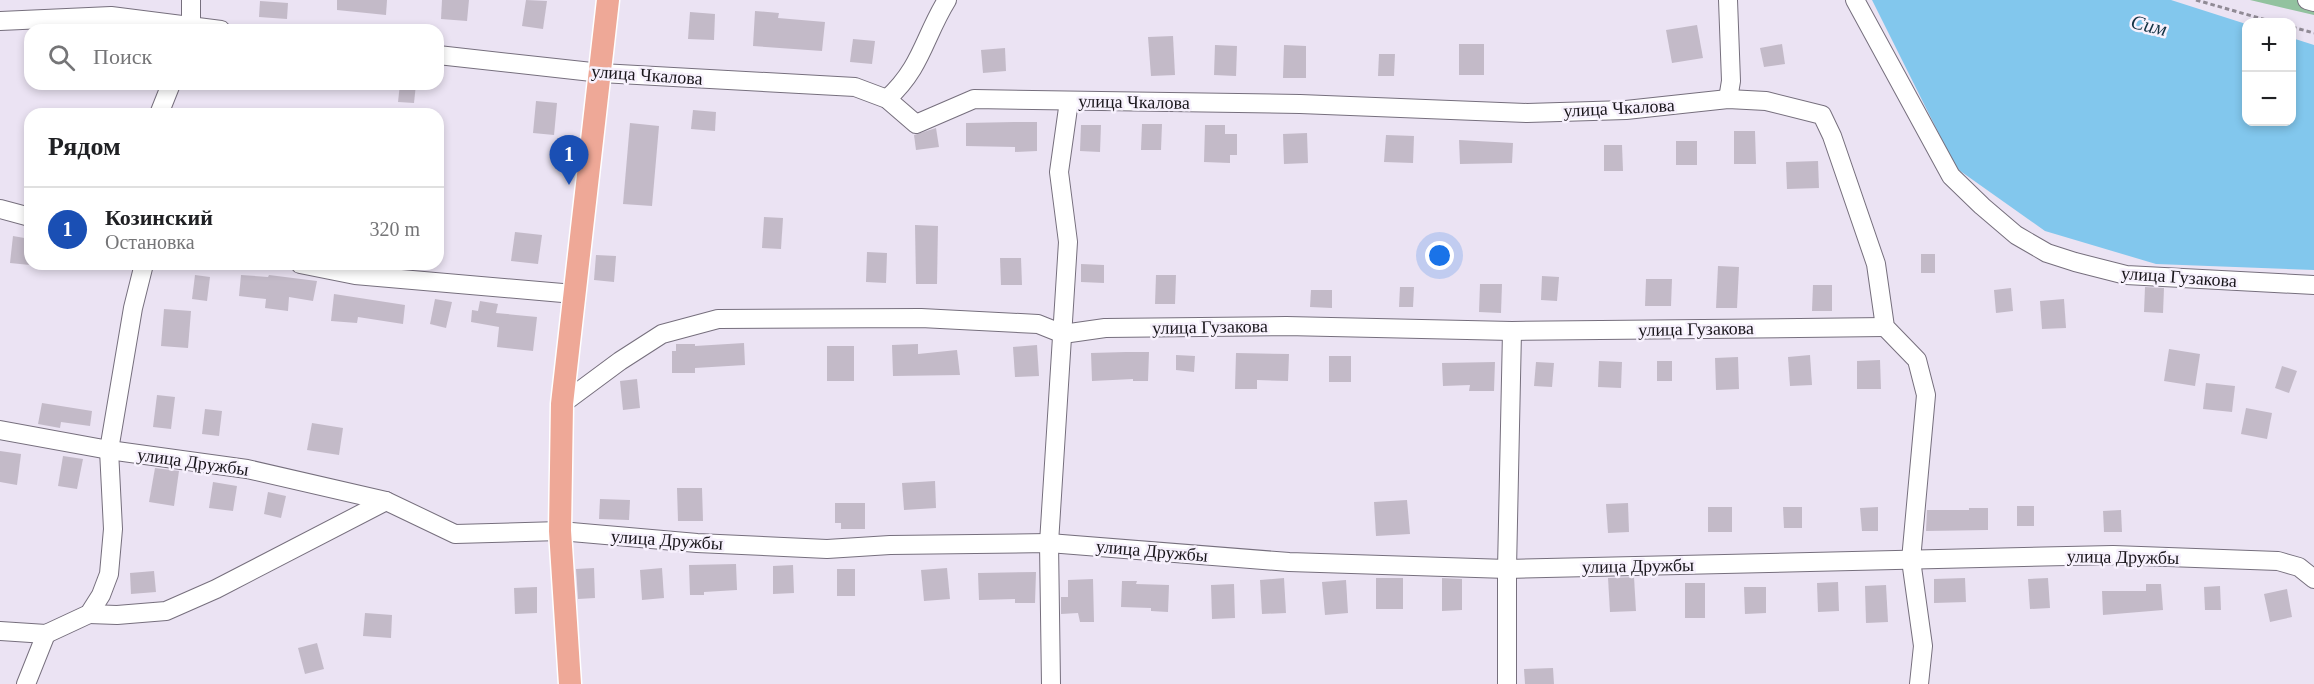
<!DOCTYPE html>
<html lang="ru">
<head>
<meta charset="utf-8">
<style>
	:root { --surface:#fff; --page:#f6f6f6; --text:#202124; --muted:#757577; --line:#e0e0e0; --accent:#a9348d }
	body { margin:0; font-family:"Times New Roman",serif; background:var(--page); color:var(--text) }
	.controls { position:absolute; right:18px; top:18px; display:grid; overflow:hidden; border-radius:12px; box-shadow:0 3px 9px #0003 }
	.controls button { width:54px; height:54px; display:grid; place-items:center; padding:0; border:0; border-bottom:2px solid var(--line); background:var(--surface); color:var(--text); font:30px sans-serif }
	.you { position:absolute; left:1440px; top:256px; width:21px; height:21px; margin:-15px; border:4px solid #fff; border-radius:50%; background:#1a73e8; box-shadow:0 0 0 9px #1a73e833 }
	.badge { display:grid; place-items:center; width:39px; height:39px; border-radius:50%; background:var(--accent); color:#fff; font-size:20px; font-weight:700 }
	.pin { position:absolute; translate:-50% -50px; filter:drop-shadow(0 2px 3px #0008) }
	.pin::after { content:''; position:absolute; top:32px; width:21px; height:18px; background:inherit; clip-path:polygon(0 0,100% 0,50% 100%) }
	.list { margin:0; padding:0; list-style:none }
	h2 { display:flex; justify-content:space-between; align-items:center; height:78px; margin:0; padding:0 24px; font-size:26px }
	h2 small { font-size:20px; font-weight:400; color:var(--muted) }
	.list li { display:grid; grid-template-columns:39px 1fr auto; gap:18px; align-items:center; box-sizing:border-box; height:84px; padding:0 24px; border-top:2px solid var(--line) }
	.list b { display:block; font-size:22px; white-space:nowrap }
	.list p { margin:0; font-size:20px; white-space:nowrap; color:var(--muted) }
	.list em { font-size:20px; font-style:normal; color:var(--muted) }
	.icon { flex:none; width:33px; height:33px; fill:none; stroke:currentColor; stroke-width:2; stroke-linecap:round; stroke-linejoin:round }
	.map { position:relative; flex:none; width:2314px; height:684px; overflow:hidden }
	.search { position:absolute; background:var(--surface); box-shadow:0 3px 9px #0003; left:24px; top:24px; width:420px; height:66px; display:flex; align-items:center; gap:15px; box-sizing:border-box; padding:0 21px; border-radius:18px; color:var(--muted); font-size:22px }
	.panel { position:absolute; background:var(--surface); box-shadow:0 3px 9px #0003; left:24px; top:108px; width:420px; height:162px; border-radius:18px }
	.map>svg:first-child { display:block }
	.green { fill:#92c29f }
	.water { fill:#82c7ed }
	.building { fill:#c3bac8 }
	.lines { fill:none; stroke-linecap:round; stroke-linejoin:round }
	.minor-casing { stroke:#766f7d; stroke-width:20 }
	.major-casing { stroke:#fff; stroke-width:25 }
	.path { stroke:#908a95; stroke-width:3; stroke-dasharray:4.5 3; stroke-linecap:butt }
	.minor { stroke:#fff; stroke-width:18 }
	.major { stroke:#eea897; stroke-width:22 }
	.labels { text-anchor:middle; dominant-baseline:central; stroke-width:5; stroke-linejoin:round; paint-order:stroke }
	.street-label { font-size:18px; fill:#19161b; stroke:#f7f1fd }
	.water-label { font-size:20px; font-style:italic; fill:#123142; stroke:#f7f1fd }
</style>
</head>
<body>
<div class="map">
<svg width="2314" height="684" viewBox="0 0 2314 684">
	<rect width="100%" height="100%" fill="#ebe3f3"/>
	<polygon class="green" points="2250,0 2314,0 2314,15"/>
	<polygon class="water" points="1872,0 2171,0 2246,24 2246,122 2292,122 2292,38 2314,45 2314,270 2156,264 2045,231 1956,168"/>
	<g class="building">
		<polygon points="337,0 387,0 386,15 337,10"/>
		<polygon points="442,0 469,0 467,21 441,19"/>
		<polygon points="526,0 547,1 543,29 522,26"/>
		<polygon points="260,1 288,3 287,19 259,17"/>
		<polygon points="755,11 779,13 778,18 825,22 822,51 753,46"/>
		<polygon points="690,12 715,14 714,40 688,39"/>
		<polygon points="1697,25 1703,58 1672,63 1666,30"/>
		<polygon points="1173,36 1175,75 1151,76 1148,37"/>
		<polygon points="853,39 875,41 872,64 850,62"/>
		<rect x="1459" y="44" width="25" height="31"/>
		<polygon points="1782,44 1785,64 1764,67 1760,48"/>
		<polygon points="1215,45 1237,46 1236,76 1214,75"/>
		<polygon points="1284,45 1306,46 1306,78 1283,78"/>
		<polygon points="1005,48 1006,71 983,73 981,50"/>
		<polygon points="1379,54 1395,54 1394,76 1378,76"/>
		<polygon points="400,84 416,84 414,103 398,102"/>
		<polygon points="536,101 557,103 554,135 533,133"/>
		<polygon points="693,110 716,112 715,131 691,129"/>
		<polygon points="1014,122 1037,122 1037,151 1015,152 1015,147 966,146 966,123"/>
		<polygon points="630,123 659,126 652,206 623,204"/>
		<polygon points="1142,124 1162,124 1161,150 1141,150"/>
		<polygon points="1081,125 1101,125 1100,152 1080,151"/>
		<polygon points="1205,125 1225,125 1225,134 1237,134 1237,155 1230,155 1230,163 1204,162"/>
		<polygon points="936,128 939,147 916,150 914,135"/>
		<polygon points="1734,131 1755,131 1756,164 1734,164"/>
		<polygon points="1307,133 1308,163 1284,164 1283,134"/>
		<polygon points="1386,135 1414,136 1413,163 1384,162"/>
		<polygon points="1459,140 1513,143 1512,163 1460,164"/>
		<rect x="1676" y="141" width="21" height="24"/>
		<polygon points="1604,145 1622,145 1623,171 1604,171"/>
		<polygon points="1818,161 1819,188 1787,189 1786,162"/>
		<polygon points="764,217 783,218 781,249 762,248"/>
		<polygon points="915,225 938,226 937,284 916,284"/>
		<polygon points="515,232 542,235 538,264 511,261"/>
		<polygon points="13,236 30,239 30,265 10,263"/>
		<polygon points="867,252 887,253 886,283 866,282"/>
		<rect x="1921" y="254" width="14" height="19"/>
		<polygon points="596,255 616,256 614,282 594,280"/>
		<polygon points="1000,258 1021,258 1022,285 1001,285"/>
		<polygon points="1081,264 1104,265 1104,283 1081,282"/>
		<polygon points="1718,266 1739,267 1737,308 1716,308"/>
		<polygon points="195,275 210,277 207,301 192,299"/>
		<polygon points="241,275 268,277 269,275 317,281 313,301 289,297 288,311 265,308 266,299 239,296"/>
		<polygon points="1156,275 1176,275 1175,304 1155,304"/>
		<polygon points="1542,276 1559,277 1557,301 1541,300"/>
		<polygon points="1646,279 1672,279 1671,306 1645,306"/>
		<polygon points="1480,284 1502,284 1501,313 1479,312"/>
		<polygon points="1813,285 1832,285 1832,311 1812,311"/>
		<polygon points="1400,287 1414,287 1413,307 1399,307"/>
		<polygon points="2145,287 2164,288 2163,313 2144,312"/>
		<polygon points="2011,288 2013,311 1996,313 1994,290"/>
		<polygon points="1311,290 1332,290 1332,308 1310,307"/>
		<polygon points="334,294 405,305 403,324 358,317 357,323 331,321"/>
		<polygon points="435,299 452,302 446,328 430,324"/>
		<polygon points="2064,299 2066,328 2042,329 2040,301"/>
		<polygon points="480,301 498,304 496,313 537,317 533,351 497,347 499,327 471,322 472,310 478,311"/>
		<polygon points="164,309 191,311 188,348 161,346"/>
		<polygon points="744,343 745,365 695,368 695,373 672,373 672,351 676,351 676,344 695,344 695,346"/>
		<polygon points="918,344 918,354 957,350 960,375 893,376 892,345"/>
		<polygon points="1037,345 1039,376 1015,377 1013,347"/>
		<rect x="827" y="346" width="27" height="35"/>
		<polygon points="2169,349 2200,354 2195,386 2164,381"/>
		<polygon points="1126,352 1149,352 1148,381 1133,381 1133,379 1092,381 1091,353"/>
		<polygon points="1236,353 1289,354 1288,381 1257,380 1257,389 1235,389"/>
		<polygon points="1176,355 1195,356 1194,372 1176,370"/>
		<polygon points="1810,355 1812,385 1790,386 1788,357"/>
		<rect x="1329" y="356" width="22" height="26"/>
		<polygon points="1738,357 1739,389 1716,390 1715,358"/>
		<polygon points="1880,360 1881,389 1857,389 1857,361"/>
		<polygon points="1599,361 1622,362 1621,388 1598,387"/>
		<rect x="1657" y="361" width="15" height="20"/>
		<polygon points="1495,362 1494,391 1469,391 1470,385 1443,386 1442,363"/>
		<polygon points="1536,362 1554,363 1552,387 1534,386"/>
		<polygon points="2282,366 2297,371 2289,393 2275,388"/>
		<polygon points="637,379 640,408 623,410 620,381"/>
		<polygon points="2206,383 2235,386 2232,412 2203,409"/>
		<polygon points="157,395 175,397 171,429 153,427"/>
		<polygon points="42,403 92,411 90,426 61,422 60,428 38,424"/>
		<polygon points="2246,408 2272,413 2267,439 2241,434"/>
		<polygon points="205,409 222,411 219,436 202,434"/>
		<polygon points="312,423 343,428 339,455 307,450"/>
		<polygon points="0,451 21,454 17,485 0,482"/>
		<polygon points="63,456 83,459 77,489 58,486"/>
		<polygon points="155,468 179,471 174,506 149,502"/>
		<polygon points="935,481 936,508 904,510 902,483"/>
		<polygon points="213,482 237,486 233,511 209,508"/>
		<polygon points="677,488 702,488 703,521 678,521"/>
		<polygon points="268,492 286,496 281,518 264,514"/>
		<polygon points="600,499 630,500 629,520 599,519"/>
		<polygon points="1407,500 1410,534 1376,536 1374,502"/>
		<polygon points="835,503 865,503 865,529 841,529 841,523 835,523"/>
		<polygon points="1628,503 1629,532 1608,533 1606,504"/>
		<rect x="2017" y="506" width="17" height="20"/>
		<rect x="1708" y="507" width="24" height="25"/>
		<polygon points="1783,507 1802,507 1802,528 1784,528"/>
		<polygon points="1878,507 1878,531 1862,531 1860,508"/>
		<polygon points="1969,508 1988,508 1988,530 1926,531 1927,510 1969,510"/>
		<polygon points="2121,510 2122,532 2104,532 2103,511"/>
		<polygon points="736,564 737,590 704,592 704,595 690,595 689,565"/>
		<polygon points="793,565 794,593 773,594 773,566"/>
		<polygon points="594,568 595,598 578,599 576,569"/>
		<polygon points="662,568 664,598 642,600 640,570"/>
		<polygon points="947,568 950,599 924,601 921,570"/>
		<rect x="837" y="569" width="18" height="27"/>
		<polygon points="154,571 156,592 131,594 130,573"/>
		<polygon points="1036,572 1035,603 1015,603 1015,599 979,600 978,573"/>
		<polygon points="1634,577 1636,611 1610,612 1608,578"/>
		<polygon points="1284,578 1286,613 1262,614 1260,580"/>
		<rect x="1376" y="578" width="27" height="31"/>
		<polygon points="1442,578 1462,579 1462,610 1442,611"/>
		<polygon points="1965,578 1966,602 1934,603 1934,579"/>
		<polygon points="2048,578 2050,608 2030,609 2028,579"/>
		<polygon points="1093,579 1094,622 1080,622 1078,613 1061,614 1061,597 1068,597 1068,580"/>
		<polygon points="1346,580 1348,613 1325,615 1322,582"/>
		<polygon points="1122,581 1137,581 1136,584 1169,585 1168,612 1151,611 1151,608 1121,607"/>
		<polygon points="1838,582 1839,611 1818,612 1817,583"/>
		<rect x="1685" y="583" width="20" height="35"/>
		<polygon points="1234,584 1235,618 1212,619 1211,585"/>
		<polygon points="2146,584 2161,584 2163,610 2103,615 2102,591 2146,591"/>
		<polygon points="1886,585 1888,622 1866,623 1865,586"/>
		<polygon points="2220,586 2221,610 2205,610 2204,587"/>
		<polygon points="537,587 537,613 515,614 514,588"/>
		<polygon points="1744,587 1766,587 1766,613 1745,614"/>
		<polygon points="2287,589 2292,617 2270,622 2264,594"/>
		<polygon points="365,613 392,615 391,638 363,636"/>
		<polygon points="317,643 324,669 305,674 298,648"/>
		<polygon points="1553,668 1554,684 1525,684 1524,669"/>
	</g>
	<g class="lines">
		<defs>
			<g id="minor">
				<polyline points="1728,0 1731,81 1728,99"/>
				<polyline points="1855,0 1951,176 1982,206 2016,235 2047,253 2075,262 2126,275 2314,285"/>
				<polyline points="2307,0 2314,2"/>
				<polyline points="0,21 111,16 221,30"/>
				<polyline points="191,30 191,0"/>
				<polyline points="438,55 601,73 855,87 887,99 916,124 974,99 1300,104 1527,113 1626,110 1728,99 1766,101 1822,115 1832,136 1876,264 1885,327 1917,360 1926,395 1911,560 1923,646 1919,684"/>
				<path d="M887,99C922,67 924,37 947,0"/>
				<polyline points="159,114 171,84"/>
				<polyline points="0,209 30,217"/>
				<polyline points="300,264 355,275 574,294"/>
				<polyline points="562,404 620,361 662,334 718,319 921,318 1038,324 1063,334 1105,328 1286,326 1512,331 1885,327"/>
				<polyline points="0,430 109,450 247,469 386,501 455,534 560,531 697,543 827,549 890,545 1049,543 1289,562 1507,569 2113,555 2278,561 2299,567 2314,579"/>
				<polyline points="89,614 117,615 166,611 216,589 386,501"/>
				<polyline points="0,631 46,634 89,614 101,595 109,574 113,529 109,450 133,308 144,264"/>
				<polyline points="26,684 46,634"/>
				<polyline points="1051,684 1049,543 1068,242 1059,172 1069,101"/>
				<polyline points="1507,684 1507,569 1512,331"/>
			</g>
			<polyline id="major" points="570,684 560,531 562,404 608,0"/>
		</defs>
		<use href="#minor" class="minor-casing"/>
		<use href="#major" class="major-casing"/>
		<g class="path">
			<polyline points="2196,0 2273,22"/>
			<polyline points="2292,27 2314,33"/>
		</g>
		<use href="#minor" class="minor"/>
		<use href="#major" class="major"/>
	</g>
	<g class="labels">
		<g class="street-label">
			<text transform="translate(647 75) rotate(4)">улица Чкалова</text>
			<text transform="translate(1134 102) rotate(1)">улица Чкалова</text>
			<text transform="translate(1619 108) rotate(-3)">улица Чкалова</text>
			<text transform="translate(2179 277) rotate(4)">улица Гузакова</text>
			<text transform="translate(1210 327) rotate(-1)">улица Гузакова</text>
			<text transform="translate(1696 329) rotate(-1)">улица Гузакова</text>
			<text transform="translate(193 462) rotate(8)">улица Дружбы</text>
			<text transform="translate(667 540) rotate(4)">улица Дружбы</text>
			<text transform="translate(1152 551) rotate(5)">улица Дружбы</text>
			<text transform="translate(2123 557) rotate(1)">улица Дружбы</text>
			<text transform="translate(1638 566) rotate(-1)">улица Дружбы</text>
		</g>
		<g class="water-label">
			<text transform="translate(2149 25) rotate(14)">Сим</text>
		</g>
	</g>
</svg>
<div class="controls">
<button>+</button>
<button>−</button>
</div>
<div class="you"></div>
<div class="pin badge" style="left:569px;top:185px;background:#1a4fb4">1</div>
<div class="search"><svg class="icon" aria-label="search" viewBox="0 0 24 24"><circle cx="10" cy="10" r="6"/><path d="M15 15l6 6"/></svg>Поиск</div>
<section class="panel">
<h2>Рядом<small></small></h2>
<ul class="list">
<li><span class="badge" style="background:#1a4fb4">1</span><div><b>Козинский</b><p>Остановка</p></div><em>320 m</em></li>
</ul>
</section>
</div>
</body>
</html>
